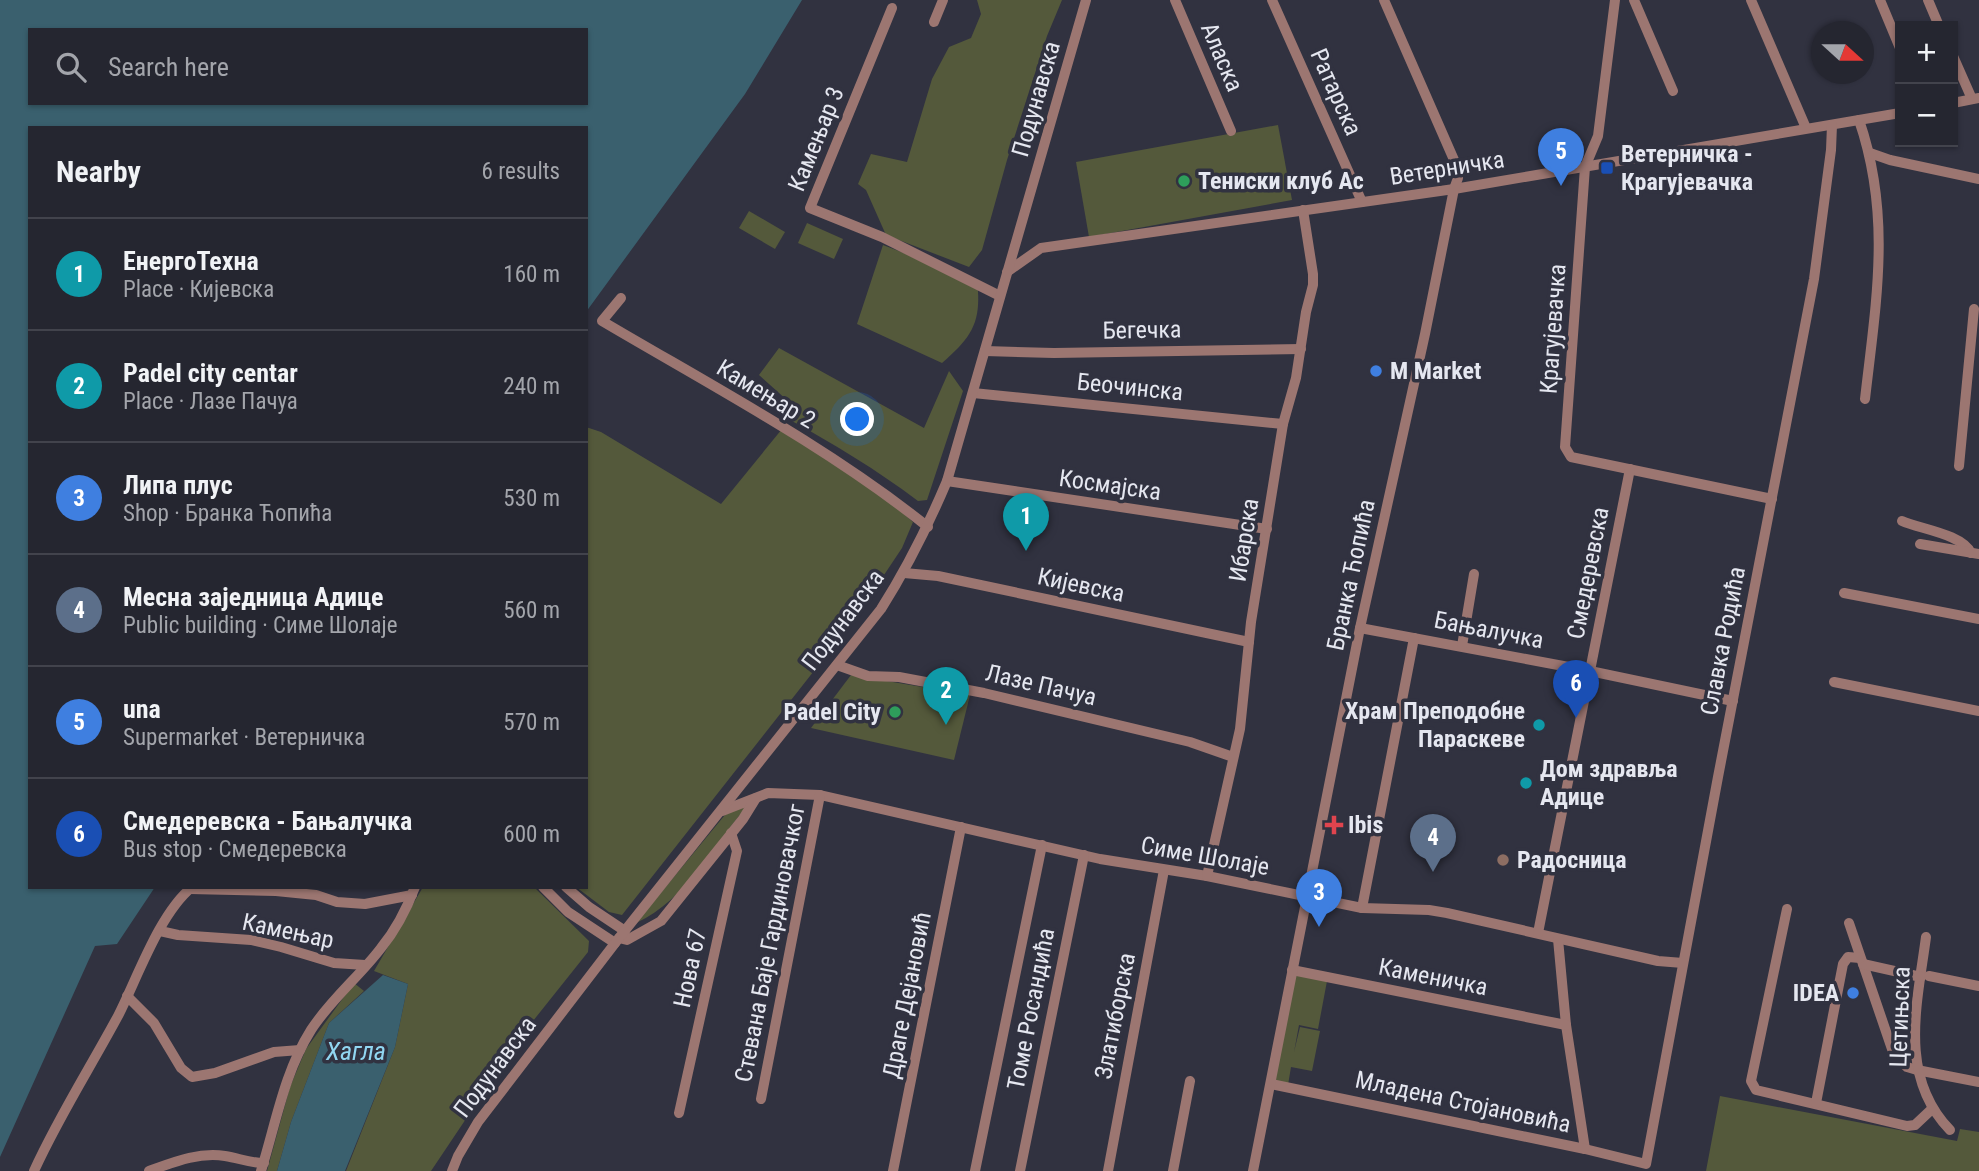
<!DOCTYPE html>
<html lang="en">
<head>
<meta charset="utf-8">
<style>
	:root { --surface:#252630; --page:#31323c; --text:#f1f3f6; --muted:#a3a5ab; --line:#42434c; --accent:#d93025 }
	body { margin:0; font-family:"Roboto Condensed",sans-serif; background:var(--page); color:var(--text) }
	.controls { position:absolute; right:21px; top:21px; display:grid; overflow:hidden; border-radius:0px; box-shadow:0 2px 5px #0004 }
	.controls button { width:63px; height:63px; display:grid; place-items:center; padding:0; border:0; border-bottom:2px solid var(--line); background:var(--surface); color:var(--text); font:35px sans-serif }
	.compass { position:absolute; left:1811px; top:21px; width:63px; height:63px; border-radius:50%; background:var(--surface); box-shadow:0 2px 5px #0004; rotate:111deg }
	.you { position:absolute; left:858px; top:420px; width:24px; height:24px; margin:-18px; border:5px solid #fff; border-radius:50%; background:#1a73e8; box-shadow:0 0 0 10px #1a73e833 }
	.badge { display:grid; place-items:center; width:46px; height:46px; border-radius:50%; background:var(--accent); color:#fff; font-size:23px; font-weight:700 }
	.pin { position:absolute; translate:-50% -58px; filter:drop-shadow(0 2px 4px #0008) }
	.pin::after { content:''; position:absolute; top:37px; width:24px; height:21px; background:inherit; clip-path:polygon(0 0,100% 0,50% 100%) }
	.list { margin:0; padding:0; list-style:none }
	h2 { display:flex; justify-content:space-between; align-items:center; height:91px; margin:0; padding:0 28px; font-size:30px }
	h2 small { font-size:23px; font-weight:400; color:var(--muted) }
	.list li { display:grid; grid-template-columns:46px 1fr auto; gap:21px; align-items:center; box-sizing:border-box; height:112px; padding:0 28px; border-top:2px solid var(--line) }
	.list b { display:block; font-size:26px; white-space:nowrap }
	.list p { margin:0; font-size:23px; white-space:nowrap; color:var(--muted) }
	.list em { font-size:23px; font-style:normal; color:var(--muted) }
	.icon { flex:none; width:38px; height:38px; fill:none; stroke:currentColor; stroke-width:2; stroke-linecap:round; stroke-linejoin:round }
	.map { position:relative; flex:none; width:1979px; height:1171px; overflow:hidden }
	.search { position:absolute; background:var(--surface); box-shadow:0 2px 5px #0004; left:28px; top:28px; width:560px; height:77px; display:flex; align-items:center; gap:18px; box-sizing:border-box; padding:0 24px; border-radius:0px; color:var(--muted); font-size:26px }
	.panel { position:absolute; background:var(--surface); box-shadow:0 2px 5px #0004; left:28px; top:126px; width:560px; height:763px; border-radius:0px }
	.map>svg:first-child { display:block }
	.green { fill:#54593b }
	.water { fill:#3a606e; fill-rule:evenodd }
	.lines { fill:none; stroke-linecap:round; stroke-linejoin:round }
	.minor { stroke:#9c7671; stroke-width:10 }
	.transit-dot { fill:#1a4fb4; stroke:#313240; stroke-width:2.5 }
	.leisure-dot { fill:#2e9e5b; stroke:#313240; stroke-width:2.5 }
	.shop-dot { fill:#3f7fe0; stroke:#313240; stroke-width:2.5 }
	.culture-dot { fill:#0f9aa8; stroke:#313240; stroke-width:2.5 }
	.health-dot { fill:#e0444e; stroke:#313240; stroke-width:2.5 }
	.education-dot { fill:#8d6e63; stroke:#313240; stroke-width:2.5 }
	.labels { text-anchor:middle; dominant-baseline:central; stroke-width:7; stroke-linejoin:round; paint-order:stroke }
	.street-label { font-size:24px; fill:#e5e7f0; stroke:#313240 }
	.poi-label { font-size:24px; font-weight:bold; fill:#e5e7f0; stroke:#313240; text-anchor:start }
	.water-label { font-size:26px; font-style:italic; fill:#91d6f1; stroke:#313240 }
</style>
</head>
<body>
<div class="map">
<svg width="1979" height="1171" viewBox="0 0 1979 1171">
	<rect width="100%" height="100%" fill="#313240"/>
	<g class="green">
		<polygon points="977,0 1062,0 1047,36 1007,160 982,250 969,267 886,235 866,190 858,184 871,154 907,162 932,79 949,47 971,38 981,14"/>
		<polygon points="1278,125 1292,200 1089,237 1076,162"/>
		<polygon points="749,211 785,232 775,249 739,228"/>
		<polygon points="807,223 843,239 834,259 798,243"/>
		<path d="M883,245L977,281C982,322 972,337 942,363L857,324Z"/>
		<path d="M779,348L924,428L949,371L963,391L927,500L918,501C877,470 834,444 790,420L798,410L759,375Z"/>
		<polygon points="586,427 601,432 721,504 782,429 885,497 913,522 902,548 854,620 622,915 609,912 576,887 586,887"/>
		<polygon points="851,675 970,695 954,760 811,728"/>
		<path d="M750,803C713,844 688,899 636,923L729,810Z"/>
		<polygon points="423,887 534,887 589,941 588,952 525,1031 431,1171 346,1171 395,1047 408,984 374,971"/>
		<polygon points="1295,975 1327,981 1318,1029 1299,1025 1294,1052 1300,1027 1320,1031 1312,1071 1291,1067 1288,1085 1275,1082"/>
		<polygon points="354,983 364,991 329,1023 291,1122 277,1171 267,1171 290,1087 306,1049"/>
		<polygon points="1720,1096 1957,1141 1960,1129 1979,1132 1979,1171 1706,1171"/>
	</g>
	<g class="water">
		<path d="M0,0H802L745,94L586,312V128H30V887H155L117,944L95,946L0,1157ZM30,30H586V103H30Z"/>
		<polygon points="383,975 408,984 395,1047 345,1171 277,1171 291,1122 329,1023"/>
	</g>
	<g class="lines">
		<g class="minor">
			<polyline points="1175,0 1231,131"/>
			<polyline points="1272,0 1362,202"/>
			<polyline points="1615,0 1598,136 1585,167 1565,447 1571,457 1772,499"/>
			<polyline points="1634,0 1673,91"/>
			<polyline points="1751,0 1806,128"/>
			<polyline points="1880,0 1900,48"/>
			<polyline points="1928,0 1939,26"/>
			<polyline points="892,8 810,208 882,237 1000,296"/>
			<polyline points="934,22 943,0"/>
			<polyline points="1953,56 1972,99"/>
			<polyline points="1953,103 1979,98"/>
			<path d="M1859,120C1892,216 1876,302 1865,399"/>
			<polyline points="1870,153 1890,160 1979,179"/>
			<polyline points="1007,272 1041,248 1454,189 1900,113"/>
			<path d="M621,298L602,321C712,386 828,447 928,527"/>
			<polyline points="985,351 1054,353 1301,349"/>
			<polyline points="973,393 1283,424"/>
			<polyline points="1959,466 1974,309"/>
			<polyline points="947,481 1267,529"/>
			<path d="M1902,521C1920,529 1962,534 1971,553"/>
			<polyline points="1920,544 1979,554"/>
			<polyline points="904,573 938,576 1249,642"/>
			<polyline points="1844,593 1979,619"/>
			<polyline points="1360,628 1590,671 1733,701"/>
			<polyline points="1462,646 1474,574"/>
			<polyline points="837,665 868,676 899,677 984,693 1190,742 1233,757"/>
			<polyline points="1834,682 1979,711"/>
			<polyline points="722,811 768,793 820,795 1100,859 1207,876 1362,908 1429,910 1447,913 1658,961 1683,963"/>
			<polyline points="1207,876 1240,729 1251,622 1283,424 1296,378 1306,312 1313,285 1313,274 1303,210"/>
			<polyline points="543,887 568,912 615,943"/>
			<polyline points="566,887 589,907 625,931"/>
			<polyline points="190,889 276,891 316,895 337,902 365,904 412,895"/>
			<polyline points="1362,908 1414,638"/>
			<polyline points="1787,909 1751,1081 1756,1090 1907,1126 1915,1125 1932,1109"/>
			<polyline points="1849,923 1894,1055 1907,1067 1917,1070 1979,1082"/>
			<polyline points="160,931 178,935 251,940 281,947 334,963 365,965"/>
			<polyline points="1538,933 1630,469"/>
			<path d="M1926,937C1917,1005 1898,1076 1950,1130"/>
			<polyline points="619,938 627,940 661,921 743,819 756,798"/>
			<polyline points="1558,939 1566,1025 1585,1149"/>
			<polyline points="1863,964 1921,977"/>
			<polyline points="1292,970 1566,1025"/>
			<polyline points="1929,976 1979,986"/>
			<polyline points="127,996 154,1023 181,1068 192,1077 215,1073 274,1052 300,1050"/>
			<polyline points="1271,1084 1585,1149 1646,1164 1718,777 1814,279 1831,150 1832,125"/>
			<polyline points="761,1099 820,795"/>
			<polyline points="1816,1103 1843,964 1848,957 1860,958"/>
			<polyline points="679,1113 737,851 731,833"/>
			<path d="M34,1171C58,1118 90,1068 118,1016C137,979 159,914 192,887"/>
			<path d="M149,1171C174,1162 198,1152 225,1156C239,1158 249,1163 264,1163"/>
			<path d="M261,1171C276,1123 284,1073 311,1030C331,999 359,977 381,948C395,931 407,908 415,887"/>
			<path d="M452,1171L458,1156L478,1122L619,938L881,609C907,568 928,526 947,481L1086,0"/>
			<polyline points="893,1171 961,827"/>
			<polyline points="975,1171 1042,845"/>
			<polyline points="1020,1171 1084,855"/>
			<polyline points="1108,1171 1164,870"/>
			<polyline points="1173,1171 1190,1081"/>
			<polyline points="1253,1171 1360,628 1425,334 1454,189 1458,178 1458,169 1384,0"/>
		</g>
	</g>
	<rect class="transit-dot" x="1600" y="161" width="14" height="14" rx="3.5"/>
	<g class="leisure-dot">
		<circle cx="1184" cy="181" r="7"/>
		<circle cx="895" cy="712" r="7"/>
	</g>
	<g class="shop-dot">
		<circle cx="1376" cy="371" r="7"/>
		<circle cx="1853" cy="993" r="7"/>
	</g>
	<g class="culture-dot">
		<circle cx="1539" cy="725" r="7"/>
		<circle cx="1526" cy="783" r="7"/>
	</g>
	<path class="health-dot" d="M1330.5 814.5h7v7h7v7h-7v7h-7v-7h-7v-7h7z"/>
	<circle class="education-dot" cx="1503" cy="860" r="7"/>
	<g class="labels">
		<g class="street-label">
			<text transform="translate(1222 57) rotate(67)">Аласка</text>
			<text transform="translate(1336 92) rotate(66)">Ратарска</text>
			<text transform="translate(1036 99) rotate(-74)">Подунавска</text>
			<text transform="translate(816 139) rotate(-68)">Камењар 3</text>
			<text transform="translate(1447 168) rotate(-9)">Ветерничка</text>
			<text transform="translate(1553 329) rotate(-86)">Крагујевачка</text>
			<text transform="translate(1142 330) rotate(-1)">Бегечка</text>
			<text transform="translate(1130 387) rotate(6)">Беочинска</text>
			<text transform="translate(766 394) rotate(31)">Камењар 2</text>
			<text transform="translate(1110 485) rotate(8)">Космајска</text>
			<text transform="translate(1244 540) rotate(-81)">Ибарска</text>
			<text transform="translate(1588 573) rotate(-79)">Смедеревска</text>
			<text transform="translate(1351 575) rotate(-78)">Бранка Ћопића</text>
			<text transform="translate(1081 585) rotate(12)">Кијевска</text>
			<text transform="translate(843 620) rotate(-53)">Подунавска</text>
			<text transform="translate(1489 630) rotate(11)">Бањалучка</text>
			<text transform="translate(1723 641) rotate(-79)">Славка Родића</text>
			<text transform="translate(1041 685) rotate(13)">Лазе Пачуа</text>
			<text transform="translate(1205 856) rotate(10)">Симе Шолаје</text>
			<text transform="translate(288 931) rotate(12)">Камењар</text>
			<text transform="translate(770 943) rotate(-79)">Стевана Баје Гардиновачког</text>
			<text transform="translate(690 968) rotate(-78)">Нова 67</text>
			<text transform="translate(1433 977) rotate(11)">Каменичка</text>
			<text transform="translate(907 995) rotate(-79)">Драге Дејановић</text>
			<text transform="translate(1031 1009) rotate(-79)">Томе Росандића</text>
			<text transform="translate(1115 1016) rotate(-79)">Златиборска</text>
			<text transform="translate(1900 1017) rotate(-88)">Цетињска</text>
			<text transform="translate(495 1067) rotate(-53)">Подунавска</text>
			<text transform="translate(1463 1102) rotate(12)">Младена Стојановића</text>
		</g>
		<g class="poi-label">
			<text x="1621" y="154">Ветерничка -<tspan x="1621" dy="28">Крагујевачка</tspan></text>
			<text x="1198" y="181">Тениски клуб Ас</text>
			<text x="1390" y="371">M Market</text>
			<text x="1525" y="711" text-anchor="end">Храм Преподобне<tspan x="1525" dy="28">Параскеве</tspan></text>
			<text x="881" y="712" text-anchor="end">Padel City</text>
			<text x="1540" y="769">Дом здравља<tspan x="1540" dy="28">Адице</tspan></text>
			<text x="1348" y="825">Ibis</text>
			<text x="1517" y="860">Радосница</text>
			<text x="1839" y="993" text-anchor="end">IDEA</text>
		</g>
		<g class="water-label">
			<text x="356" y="1051">Хагла</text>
		</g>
	</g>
</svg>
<div class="controls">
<button>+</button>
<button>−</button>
</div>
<svg class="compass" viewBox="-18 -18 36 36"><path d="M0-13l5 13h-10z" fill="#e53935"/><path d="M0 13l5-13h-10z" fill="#a3a5ab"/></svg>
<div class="you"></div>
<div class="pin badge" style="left:1026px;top:551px;background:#0f9aa8">1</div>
<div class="pin badge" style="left:946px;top:725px;background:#0f9aa8">2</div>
<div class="pin badge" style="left:1319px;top:927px;background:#3f7fe0">3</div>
<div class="pin badge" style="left:1433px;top:872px;background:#5c6f8a">4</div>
<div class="pin badge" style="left:1561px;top:186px;background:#3f7fe0">5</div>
<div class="pin badge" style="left:1576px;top:718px;background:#1a4fb4">6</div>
<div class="search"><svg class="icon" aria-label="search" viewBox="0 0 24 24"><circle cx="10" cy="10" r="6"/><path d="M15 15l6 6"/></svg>Search here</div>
<section class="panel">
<h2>Nearby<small>6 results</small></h2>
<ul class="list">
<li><span class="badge" style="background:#0f9aa8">1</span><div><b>ЕнергоТехна</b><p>Place · Кијевска</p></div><em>160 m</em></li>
<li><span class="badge" style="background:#0f9aa8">2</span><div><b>Padel city centar</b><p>Place · Лазе Пачуа</p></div><em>240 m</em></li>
<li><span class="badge" style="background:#3f7fe0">3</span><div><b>Липа плус</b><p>Shop · Бранка Ћопића</p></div><em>530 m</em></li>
<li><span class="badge" style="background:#5c6f8a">4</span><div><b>Месна заједница Адице</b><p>Public building · Симе Шолаје</p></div><em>560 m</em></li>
<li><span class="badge" style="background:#3f7fe0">5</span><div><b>una</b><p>Supermarket · Ветерничка</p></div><em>570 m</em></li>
<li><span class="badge" style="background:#1a4fb4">6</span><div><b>Смедеревска - Бањалучка</b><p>Bus stop · Смедеревска</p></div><em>600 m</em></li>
</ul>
</section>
</div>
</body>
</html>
